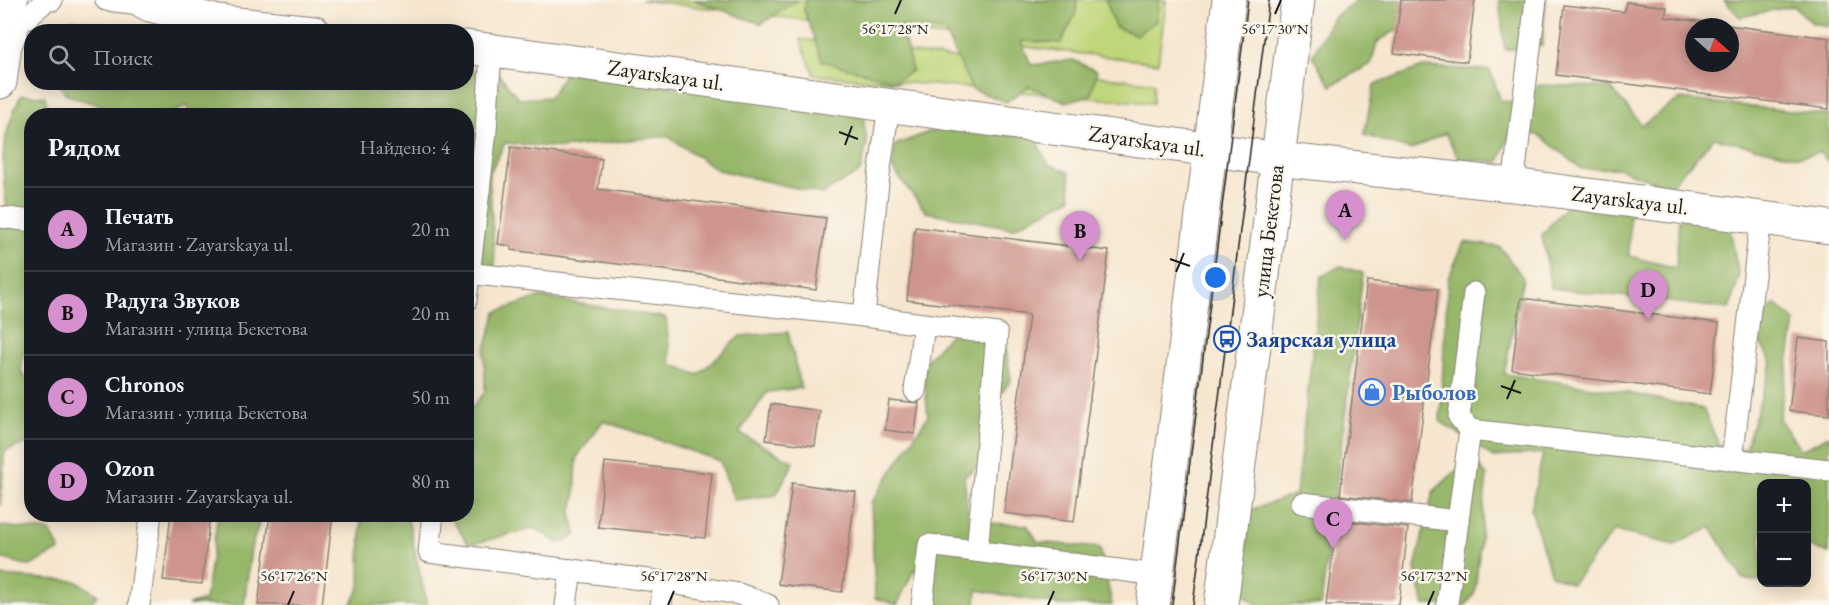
<!DOCTYPE html>
<html lang="ru">
<head>
<meta charset="utf-8">
<style>
	:root { --surface:#171b24; --page:#20242c; --text:#f1f3f6; --muted:#9ea1a6; --line:#363941; --accent:#d690ce }
	body { margin:0; font-family:"EB Garamond",serif; background:var(--page); color:var(--text) }
	.controls { position:absolute; right:18px; bottom:18px; display:grid; overflow:hidden; border-radius:12px; box-shadow:0 3px 15px #0003 }
	.controls button { width:54px; height:54px; display:grid; place-items:center; padding:0; border:0; border-bottom:2px solid var(--line); background:var(--surface); color:var(--text); font:30px sans-serif }
	.compass { position:absolute; left:1685px; top:18px; width:54px; height:54px; border-radius:50%; background:var(--surface); box-shadow:0 3px 15px #0003; rotate:111deg }
	.you { position:absolute; left:1216px; top:278px; width:21px; height:21px; margin:-15px; border:4px solid #fff; border-radius:50%; background:#1a73e8; box-shadow:0 0 0 9px #1a73e833 }
	.badge { display:grid; place-items:center; width:39px; height:39px; border-radius:50%; background:var(--accent); color:#111; font-size:20px; font-weight:700 }
	.pin { position:absolute; translate:-50% -50px; filter:drop-shadow(0 2px 3px #0008) }
	.pin::after { content:''; position:absolute; top:32px; width:21px; height:18px; background:inherit; clip-path:polygon(0 0,100% 0,50% 100%) }
	.list { margin:0; padding:0; list-style:none }
	h2 { display:flex; justify-content:space-between; align-items:center; height:78px; margin:0; padding:0 24px; font-size:26px }
	h2 small { font-size:20px; font-weight:400; color:var(--muted) }
	.list li { display:grid; grid-template-columns:39px 1fr auto; gap:18px; align-items:center; box-sizing:border-box; height:84px; padding:0 24px; border-top:2px solid var(--line) }
	.list b { display:block; font-size:22px; white-space:nowrap }
	.list p { margin:0; font-size:20px; white-space:nowrap; color:var(--muted) }
	.list em { font-size:20px; font-style:normal; color:var(--muted) }
	.icon { flex:none; width:33px; height:33px; fill:none; stroke:currentColor; stroke-width:2; stroke-linecap:round; stroke-linejoin:round }
	.map { position:relative; flex:none; width:1829px; height:605px; overflow:hidden }
	.search { position:absolute; background:var(--surface); box-shadow:0 3px 15px #0003; left:24px; top:24px; width:450px; height:66px; display:flex; align-items:center; gap:15px; box-sizing:border-box; padding:0 21px; border-radius:24px; color:var(--muted); font-size:22px }
	.panel { position:absolute; background:var(--surface); box-shadow:0 3px 15px #0003; left:24px; top:108px; width:450px; height:414px; border-radius:24px }
	.map>svg:first-child { display:block }
	.green { fill:#bfd67a; stroke:#6e794b; stroke-width:1.5 }
	.forest { fill:#97b76a; stroke:#5a6a43; stroke-width:1.5 }
	.building { fill:#ce958e; fill-rule:evenodd }
	.lines { fill:none; stroke-linecap:round; stroke-linejoin:round }
	.lane-casing { stroke:#898176; stroke-width:23 }
	.street-casing { stroke:#898176; stroke-width:35 }
	.secondary-casing { stroke:#898176; stroke-width:35 }
	.lane { stroke:#fff; stroke-width:21 }
	.street { stroke:#fff; stroke-width:33 }
	.secondary { stroke:#fff; stroke-width:33 }
	.tram { stroke:#1c1c1c; stroke-width:1.5 }
	.ticks { fill:none; stroke:#1c1c1c; stroke-width:2 }
	.labels { text-anchor:middle; dominant-baseline:central; stroke-width:5; stroke-linejoin:round; paint-order:stroke }
	.street-label { font-size:22px; fill:#1c1c1c; stroke:#fbf7ec }
	.transit-label { font-size:22px; font-weight:bold; fill:#164399; stroke:#fbf7ec; text-anchor:start }
	.shop-label { font-size:22px; font-weight:bold; fill:#366cbe; stroke:#fbf7ec; text-anchor:start }
	.ticks-label { font-size:15px; text-anchor:middle; fill:#1c1c1c; stroke:#fbf7ec; stroke-width:5; stroke-linejoin:round; paint-order:stroke }
</style>
</head>
<body>
<div class="map">
<svg width="1829" height="605" viewBox="0 0 1829 605">
	<rect width="100%" height="100%" fill="#fbf7ec"/>
	<filter id="ink" filterUnits="userSpaceOnUse"><feTurbulence type="fractalNoise" baseFrequency=".0167" numOctaves="2"/><feDisplacementMap in="SourceGraphic" scale="12" xChannelSelector="R" yChannelSelector="G"/><feConvolveMatrix kernelMatrix="1 2 1 2 8 2 1 2 1" color-interpolation-filters="sRGB"/></filter>
	<filter id="wash" filterUnits="userSpaceOnUse"><feTurbulence type="fractalNoise" baseFrequency=".008" numOctaves="4" result="noise"/><feDisplacementMap in="SourceGraphic" scale="24" xChannelSelector="R" yChannelSelector="G"/><feGaussianBlur stdDeviation="1.35" result="paint"/><feColorMatrix in="noise" values="0 0 0 0 0 0 0 0 0 0 0 0 0 0 0 0 0 1.4 0 .05"/><feComposite in="paint" operator="in"/></filter>
	<g filter="url(#wash)">
		<rect width="100%" height="100%" fill="#f6e6cf"/>
		<g class="green">
			<polygon points="641,0 1166,0 1158,63"/>
			<polygon points="800,39 1154,83 1153,103 814,75"/>
		</g>
		<g class="forest">
			<polygon points="694,0 797,0 761,24"/>
			<polygon points="806,0 1077,0 1076,12 1061,43 1021,41 1031,65 1073,60 1097,71 1091,95 1066,102 1029,86 1006,102 972,89 944,31 901,25 912,71 895,81 822,61 804,10"/>
			<polygon points="1106,0 1159,0 1156,21 1136,35 1115,27"/>
			<polygon points="1356,0 1408,0 1413,20 1377,42 1371,64 1331,86 1312,56 1333,18"/>
			<polygon points="1499,0 1546,0 1542,46 1505,50"/>
			<polygon points="1724,0 1829,0 1829,26 1812,23 1794,6 1740,17"/>
			<polygon points="72,19 141,31 60,31"/>
			<polygon points="1423,67 1490,70 1501,101 1526,103 1538,85 1610,87 1642,125 1679,99 1829,115 1829,163 1820,152 1798,157 1714,138 1669,187 1618,168 1582,169 1539,135 1511,131 1499,162 1459,159 1445,133 1411,150 1364,135 1374,85"/>
			<polygon points="467,70 497,72 519,99 550,97 566,71 863,115 867,144 860,172 822,194 718,170 667,136 562,148 505,143 489,174 495,265 467,283 466,116 188,116 188,105 169,115 131,115 67,95 57,83 466,82"/>
			<path d="M21,95L45,96L48,115L32,116V295L21,372L31,384V442L5,451L0,507V224L7,207C0,160 1,138 21,95Z"/>
			<polygon points="937,129 1035,137 1048,164 1069,172 1071,198 1013,228 926,212 892,168 895,145"/>
			<polygon points="1571,200 1630,208 1629,256 1676,268 1679,219 1729,222 1739,278 1729,309 1551,288 1542,235"/>
			<polygon points="1464,242 1500,247 1523,278 1504,374 1619,391 1703,409 1720,447 1745,449 1772,363 1752,329 1775,304 1795,321 1779,419 1801,450 1829,436 1829,553 1807,546 1806,484 1762,484 1761,582 1743,579 1711,527 1675,545 1614,531 1572,584 1551,575 1531,509 1543,453 1493,457 1440,421 1448,279"/>
			<polygon points="1340,266 1363,273 1321,605 1258,605 1240,592 1250,510 1296,494 1321,277"/>
			<polygon points="540,297 666,318 671,364 698,375 740,336 788,332 801,388 767,392 739,433 794,462 776,495 734,500 720,461 603,421 577,457 575,498 571,513 576,535 560,544 535,528 469,545 449,515 466,514 467,414 485,392 484,352 496,312"/>
			<polygon points="964,319 1002,325 1011,380 983,417 997,455 964,476 969,522 1027,525 1038,542 1100,548 1112,605 1059,605 977,590 976,605 933,605 937,571 914,570 897,605 875,598 871,503 928,416 923,364"/>
			<polygon points="1471,457 1487,476 1475,592 1466,605 1424,605 1415,568 1433,492"/>
			<polygon points="218,515 262,515 251,548 244,605 188,605 205,600"/>
			<polygon points="361,515 407,515 427,605 351,605 360,587"/>
			<polygon points="0,526 50,531 60,550 30,566 0,558"/>
			<polygon points="0,576 76,581 98,595 88,605 0,605"/>
		</g>
		<g id="blocks">
			<g class="building">
				<polygon points="1401,0 1475,0 1467,62 1394,53"/>
				<path d="M1626,2L1667,7L1665,17L1829,38V109L1556,75L1564,5L1624,12ZM1694,27H1730V63H1694Z"/>
				<polygon points="511,147 602,159 598,189 826,218 816,290 511,250 511,246 498,244"/>
				<polygon points="915,227 1109,251 1074,522 1004,513 1029,315 907,300"/>
				<polygon points="1367,281 1438,289 1412,503 1340,495"/>
				<polygon points="1521,298 1719,323 1710,394 1512,369"/>
				<polygon points="1798,338 1829,342 1829,415 1789,411"/>
				<polygon points="889,400 919,403 915,434 885,430"/>
				<polygon points="771,404 820,411 815,446 766,440"/>
				<polygon points="605,462 712,473 705,538 598,527"/>
				<polygon points="792,483 856,492 842,592 778,584"/>
				<polygon points="171,514 210,514 202,584 163,580"/>
				<polygon points="270,514 333,514 322,605 258,605"/>
				<polygon points="1337,520 1408,528 1399,605 1326,605"/>
			</g>
		</g>
	</g>
	<g filter="url(#ink)">
		<use href="#blocks" fill-opacity="0" stroke="#898176" stroke-width="1.5"/>
		<g class="lines">
			<defs>
				<g id="lane">
					<polyline points="106,0 150,5"/>
					<polyline points="12,44 20,23 47,0 52,0"/>
					<polyline points="1513,185 1536,0"/>
					<polyline points="0,217 32,221"/>
					<polyline points="466,273 864,316 878,183 889,106"/>
					<polyline points="466,301 486,131 491,50"/>
					<polyline points="864,316 997,334 977,551"/>
					<polyline points="915,391 924,325"/>
					<polyline points="1470,430 1459,417 1474,293"/>
					<polyline points="1732,460 1761,217"/>
					<polyline points="1302,503 1458,521 1470,430 1829,470"/>
					<polyline points="433,514 429,552 571,570"/>
					<polyline points="139,605 151,514"/>
					<polyline points="566,605 571,570 664,582"/>
					<polyline points="661,605 664,582 739,594 768,605"/>
					<polyline points="922,605 929,545 1157,575"/>
					<polyline points="1447,605 1458,521"/>
				</g>
				<g id="street">
					<polyline points="0,82 11,0"/>
					<polyline points="1277,159 1513,185 1829,227"/>
				</g>
				<g id="secondary">
					<polyline points="141,0 150,5 218,22 314,32"/>
					<polyline points="466,47 1277,159"/>
					<polyline points="1153,605 1229,0"/>
					<polyline points="1221,605 1298,0"/>
				</g>
			</defs>
			<use href="#lane" class="lane-casing"/>
			<use href="#street" class="street-casing"/>
			<use href="#secondary" class="secondary-casing"/>
			<use href="#lane" class="lane"/>
			<use href="#street" class="street"/>
			<use href="#secondary" class="secondary"/>
			<g class="tram">
				<polyline points="1172,605 1248,0"/>
				<polyline points="1193,605 1269,0"/>
			</g>
		</g>
	</g>
	<path class="ticks" d="M895,14L901,0M1275,14L1281,0M839,132L858,139M845,145L852,126M1170,259L1190,266M1176,272L1184,253M1501,386L1521,393M1507,399L1515,380M288,605L294,591M668,605L674,591M1048,605L1054,591M1428,605L1434,591"/>
	<defs>
		<symbol id="bus-ring" viewBox="-11 -11 22 22"><circle r="9.5" fill="#fbf7ec" stroke="#1a4fb4" stroke-width="1.5"/><path d="M-5-6H5V4H4V6H2V4H-2V6H-4V4H-5ZM-3.5-4V0h7V-4ZM-3.5 1.2v1.5H-2V1.2ZM2 1.2v1.5H3.5V1.2Z" fill="#1a4fb4"/></symbol>
		<symbol id="shop-ring" viewBox="-11 -11 22 22"><circle r="9.5" fill="#fbf7ec" stroke="#3f7fe0" stroke-width="1.5"/><path d="M-5-2.5h2.3a2.7 3.5 0 0 1 5.4 0H5L5.5 6h-11ZM-1.5-2.5h3a1.5 2.3 0 0 0-3 0Z" fill="#3f7fe0"/></symbol>
	</defs>
	<g fill-rule="evenodd">
		<use href="#bus-ring" x="1212" y="324" width="30" height="30"/>
		<use href="#shop-ring" x="1357" y="377" width="30" height="30"/>
	</g>
	<g class="labels">
		<g class="street-label">
			<text transform="translate(666 75) rotate(8)">Zayarskaya ul.</text>
			<text transform="translate(1147 141) rotate(8)">Zayarskaya ul.</text>
			<text transform="translate(1630 200) rotate(7)">Zayarskaya ul.</text>
			<text transform="translate(1268 231) rotate(-83)">улица Бекетова</text>
		</g>
		<g class="transit-label">
			<text x="1246" y="339">Заярская улица</text>
		</g>
		<g class="shop-label">
			<text x="1392" y="392">Рыболов</text>
		</g>
	</g>
	<g class="ticks-label">
		<text x="895" y="34">56°17'28"N</text>
		<text x="1275" y="34">56°17'30"N</text>
		<text x="294" y="581">56°17'26"N</text>
		<text x="674" y="581">56°17'28"N</text>
		<text x="1054" y="581">56°17'30"N</text>
		<text x="1434" y="581">56°17'32"N</text>
	</g>
</svg>
<div class="controls">
<button>+</button>
<button>−</button>
</div>
<svg class="compass" viewBox="-18 -18 36 36"><path d="M0-13l5 13h-10z" fill="#e53935"/><path d="M0 13l5-13h-10z" fill="#9ea1a6"/></svg>
<div class="you"></div>
<div class="pin badge" style="left:1345px;top:240px">A</div>
<div class="pin badge" style="left:1080px;top:261px">B</div>
<div class="pin badge" style="left:1333px;top:549px">C</div>
<div class="pin badge" style="left:1648px;top:320px">D</div>
<div class="search"><svg class="icon" aria-label="search" viewBox="0 0 24 24"><circle cx="10" cy="10" r="6"/><path d="M15 15l6 6"/></svg>Поиск</div>
<section class="panel">
<h2>Рядом<small>Найдено: 4</small></h2>
<ul class="list">
<li><span class="badge">A</span><div><b>Печать</b><p>Магазин · Zayarskaya ul.</p></div><em>20 m</em></li>
<li><span class="badge">B</span><div><b>Радуга Звуков</b><p>Магазин · улица Бекетова</p></div><em>20 m</em></li>
<li><span class="badge">C</span><div><b>Chronos</b><p>Магазин · улица Бекетова</p></div><em>50 m</em></li>
<li><span class="badge">D</span><div><b>Ozon</b><p>Магазин · Zayarskaya ul.</p></div><em>80 m</em></li>
</ul>
</section>
</div>
</body>
</html>
